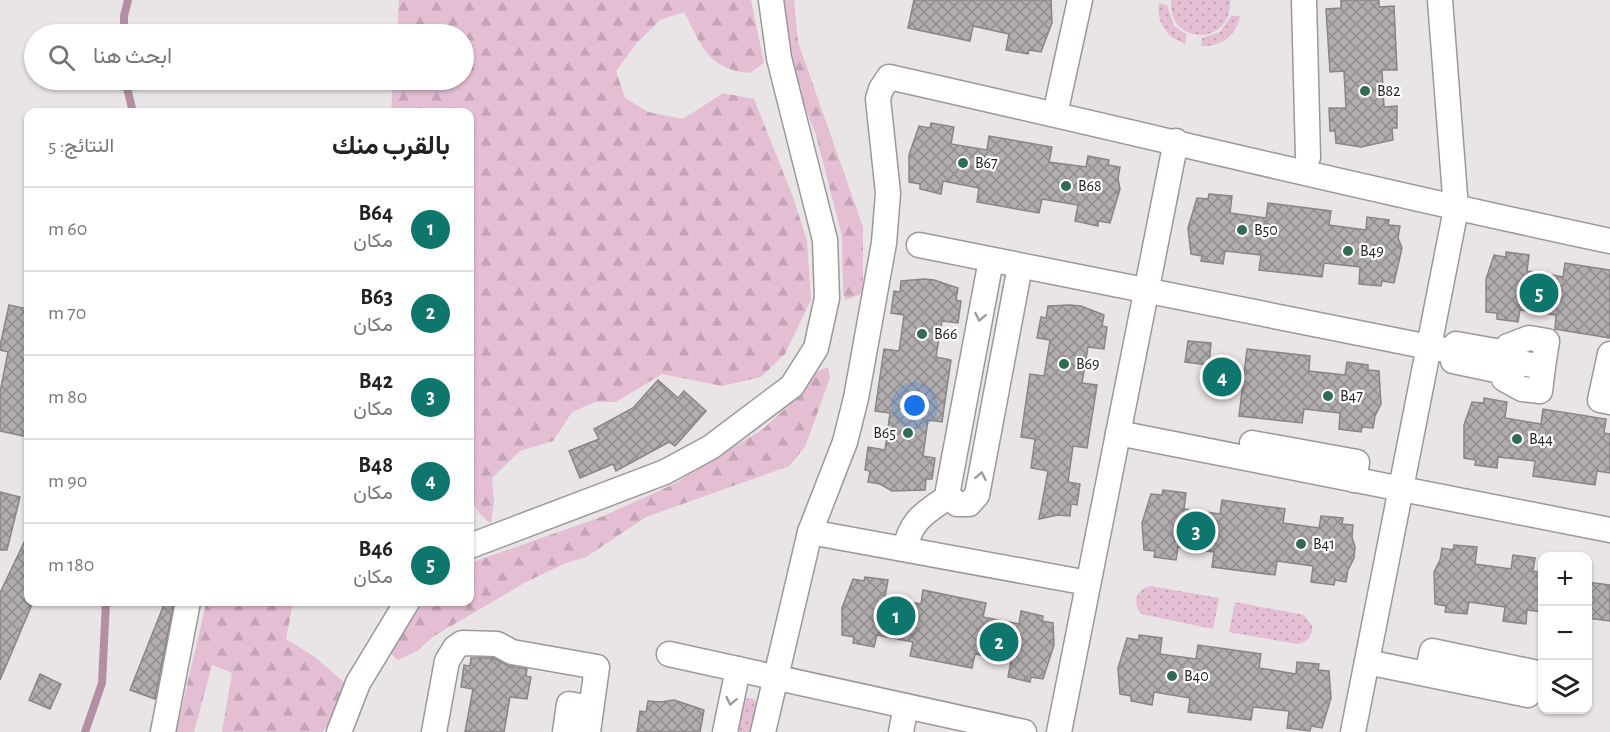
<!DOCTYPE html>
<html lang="ar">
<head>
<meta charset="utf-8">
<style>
	:root { --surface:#fff; --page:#f2f2f2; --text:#222; --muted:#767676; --line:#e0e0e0; --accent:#0f766e }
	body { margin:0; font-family:"Alegreya Sans",Vazirmatn,sans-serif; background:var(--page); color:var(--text); direction:rtl }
	.controls { position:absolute; right:18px; bottom:18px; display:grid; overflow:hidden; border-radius:12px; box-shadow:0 2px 4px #0004 }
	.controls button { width:54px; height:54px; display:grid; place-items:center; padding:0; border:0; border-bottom:2px solid var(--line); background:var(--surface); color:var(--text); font:30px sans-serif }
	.you { position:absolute; left:915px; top:406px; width:21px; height:21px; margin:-15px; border:4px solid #fff; border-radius:50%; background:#1a73e8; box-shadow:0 0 0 9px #1a73e833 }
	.badge { display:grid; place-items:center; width:39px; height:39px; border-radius:50%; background:var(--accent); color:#fff; font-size:20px; font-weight:700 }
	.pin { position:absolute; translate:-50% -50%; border:3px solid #fff; box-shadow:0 2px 6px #0006 }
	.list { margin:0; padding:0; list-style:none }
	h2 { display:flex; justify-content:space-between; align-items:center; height:78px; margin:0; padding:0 24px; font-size:26px }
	h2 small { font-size:20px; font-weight:400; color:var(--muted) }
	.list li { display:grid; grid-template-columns:39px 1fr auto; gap:18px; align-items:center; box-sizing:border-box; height:84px; padding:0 24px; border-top:2px solid var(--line) }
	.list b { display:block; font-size:22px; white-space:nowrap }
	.list p { margin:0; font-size:20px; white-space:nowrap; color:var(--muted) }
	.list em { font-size:20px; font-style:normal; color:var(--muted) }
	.icon { flex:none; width:33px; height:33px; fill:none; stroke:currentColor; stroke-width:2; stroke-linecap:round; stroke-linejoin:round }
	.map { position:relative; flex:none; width:1610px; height:732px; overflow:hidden; direction:ltr }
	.search { position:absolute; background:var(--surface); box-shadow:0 2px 4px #0004; left:24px; top:24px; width:450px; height:66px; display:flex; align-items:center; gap:15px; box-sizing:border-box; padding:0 21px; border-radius:33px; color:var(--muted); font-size:22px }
	.panel { position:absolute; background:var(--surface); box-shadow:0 2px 4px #0004; left:24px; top:108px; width:450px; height:498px; border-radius:12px; direction:rtl }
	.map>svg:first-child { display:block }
	.green { fill:url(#green-dots) }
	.forest { fill:url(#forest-firs) }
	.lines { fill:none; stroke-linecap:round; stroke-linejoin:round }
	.stream { stroke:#b48ea3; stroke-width:8 }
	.building { fill:url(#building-cross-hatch); stroke:#898587; stroke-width:1.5 }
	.minor-casing { stroke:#9c989a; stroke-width:27 }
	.minor { stroke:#fff; stroke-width:24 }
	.oneway { stroke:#9c9b9c }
	.poi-dot { fill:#326b53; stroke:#fff; stroke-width:2 }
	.labels { text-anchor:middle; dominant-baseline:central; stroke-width:4.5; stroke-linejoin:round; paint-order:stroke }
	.poi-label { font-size:16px; fill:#232122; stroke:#fff; text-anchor:start }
</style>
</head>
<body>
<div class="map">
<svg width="1610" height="732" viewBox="0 0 1610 732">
	<defs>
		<pattern id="green-dots" width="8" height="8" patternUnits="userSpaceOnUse" patternTransform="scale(1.5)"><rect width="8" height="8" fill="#e4bed3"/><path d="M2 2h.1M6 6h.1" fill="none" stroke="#c3a3b5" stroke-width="1.8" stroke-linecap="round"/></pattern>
		<pattern id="forest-firs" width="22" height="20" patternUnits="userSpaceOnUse" patternTransform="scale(1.5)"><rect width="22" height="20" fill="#e4bed3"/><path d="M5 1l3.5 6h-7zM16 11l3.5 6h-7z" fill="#c3a3b5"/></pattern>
		<pattern id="building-cross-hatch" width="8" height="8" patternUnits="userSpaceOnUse" patternTransform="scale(1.5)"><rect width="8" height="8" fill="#b1adaf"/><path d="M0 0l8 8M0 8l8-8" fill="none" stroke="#908c8e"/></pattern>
	</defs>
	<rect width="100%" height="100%" fill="#e9e5e7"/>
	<g class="green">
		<path d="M1171,0H1230C1233,47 1167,46 1171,0Z"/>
		<path d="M1159,3L1167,5L1174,26L1187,35L1185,44C1167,37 1156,23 1159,3Z"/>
		<path d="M1231,16H1240C1236,36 1221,47 1201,46L1202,38L1220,32Z"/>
		<path d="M1151,586L1219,598L1213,629L1141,614C1132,602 1136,589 1151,586Z"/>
		<path d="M1235,602L1304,615L1312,625C1313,635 1309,642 1298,644L1229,632Z"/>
		<polygon points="748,698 754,699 758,705 753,732 737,732 744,701"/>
	</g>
	<g class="forest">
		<path d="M399,0H751L764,63L750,73C707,69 702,46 684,12L660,20L636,44L616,71L625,98L648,112L683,119L723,93L754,99L793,197L807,241L811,300L785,354L761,377L722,386L662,374L616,402H595L572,412L553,441L520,451L492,478L494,501L491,524L479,513L470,497V112H391L393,80H464V34H397Z"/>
		<polygon points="778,0 794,0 798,42 863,227 863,293 846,300 843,294 842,236 816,135 783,53"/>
		<polygon points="828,367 830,378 805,447 789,466 646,517 586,557 566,563 526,582 434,636 417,651 398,660 389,652 423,602 470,602 470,563 601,517 674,484 763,429 789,405 814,373"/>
		<polygon points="266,602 293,602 286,639 315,657 346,684 340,703 323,732 222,732 232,673 212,665 194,732 176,732 206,604 263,605"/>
	</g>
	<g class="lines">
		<g class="stream">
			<polyline points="124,34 124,16 128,0"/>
			<polyline points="125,80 133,112"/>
			<polyline points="85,732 102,683 106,602"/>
		</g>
	</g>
	<g class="building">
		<polygon points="914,0 1051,0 1052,23 1041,52 1029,50 1028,54 1006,50 1009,34 973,26 970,41 908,28"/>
		<polygon points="1341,0 1379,0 1379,7 1394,6 1397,70 1382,70 1384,107 1397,106 1397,128 1392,128 1393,140 1361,147 1336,143 1335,131 1330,131 1329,108 1346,108 1344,71 1330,72 1326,9 1341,8"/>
		<polygon points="931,123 954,127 951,144 987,150 989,136 1052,147 1049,162 1086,167 1088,156 1109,160 1108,165 1120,167 1118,179 1120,189 1110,223 1098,221 1098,226 1075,221 1078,205 1042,199 1039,213 977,202 979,188 943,181 941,194 920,189 920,184 909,182 909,155 919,126 930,128"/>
		<polygon points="1209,194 1232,196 1230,213 1266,218 1268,203 1331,211 1329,225 1366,230 1367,217 1389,220 1388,225 1400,226 1398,238 1402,248 1394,283 1382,281 1381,286 1359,284 1360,267 1324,263 1322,277 1259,270 1261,255 1225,251 1223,264 1201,261 1202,256 1191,254 1188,228 1197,198 1208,199"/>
		<polygon points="1506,252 1529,255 1527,271 1563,277 1565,263 1610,270 1610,338 1555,329 1556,315 1520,310 1518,322 1497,319 1497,313 1486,312 1486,279 1494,255 1506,257"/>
		<polygon points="924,279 934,280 958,288 956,300 961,301 958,323 942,321 936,357 951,360 942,422 928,420 923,456 935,458 932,479 926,479 925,490 892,491 880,484 868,482 870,471 865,470 868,447 885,450 890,413 875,411 884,349 899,351 904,315 891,313 894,291 900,292 901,281"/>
		<polygon points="9,305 28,309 28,437 0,431 0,392 8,352 0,350 0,346"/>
		<polygon points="1070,305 1081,306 1104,315 1102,326 1107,327 1104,349 1088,347 1082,383 1097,385 1087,448 1073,446 1068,482 1080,484 1077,505 1071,504 1070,516 1058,515 1039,519 1048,471 1031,468 1035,439 1021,437 1024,415 1030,374 1044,376 1050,340 1037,338 1041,317 1046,318 1048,306"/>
		<polygon points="1188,341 1211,343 1209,365 1185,362"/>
		<polygon points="1247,349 1310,356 1309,371 1345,375 1347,362 1368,365 1368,370 1379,371 1381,404 1375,416 1373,428 1362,427 1361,432 1339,429 1340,413 1304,409 1302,423 1239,416"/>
		<polygon points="658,380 678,398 684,391 706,411 675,446 669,442 616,471 613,464 580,478 569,451 599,439 594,429 633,408"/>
		<polygon points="1484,398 1507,402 1505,418 1541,424 1543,409 1606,419 1604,433 1610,434 1610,473 1597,471 1595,485 1533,476 1535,461 1498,457 1497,468 1475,465 1476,460 1464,458 1464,425 1472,402 1484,403"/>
		<polygon points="1163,490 1186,493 1184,509 1220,514 1222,500 1285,509 1283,523 1319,528 1321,516 1343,518 1342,524 1353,525 1352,537 1355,547 1354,558 1348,570 1346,582 1335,580 1334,585 1311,582 1313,566 1277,561 1275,575 1212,567 1214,552 1178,547 1176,560 1154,557 1155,551 1144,550 1142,523 1151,494 1162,495"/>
		<polygon points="0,492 20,497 7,550 0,550"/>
		<polygon points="28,534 28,602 33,602 0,680 0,593"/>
		<polygon points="1454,545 1477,547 1475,564 1511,569 1513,555 1535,558 1533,571 1542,573 1542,612 1527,610 1526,624 1503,621 1505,607 1469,602 1467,614 1445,612 1446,606 1435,604 1434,572 1440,560 1442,548 1453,550"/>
		<polygon points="865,577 888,580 885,597 921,604 923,590 986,603 983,617 1019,624 1021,611 1043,616 1042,621 1053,623 1054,645 1043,679 1031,677 1030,682 1008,677 1011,661 975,654 972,668 910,656 913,642 877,635 874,647 853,643 854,637 842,635 842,608 853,579 864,581"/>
		<polygon points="1587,582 1610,585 1610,621 1587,618"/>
		<polygon points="165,602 174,602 155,699 130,690"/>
		<polygon points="1139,635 1162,638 1160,654 1196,659 1198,645 1261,654 1259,668 1296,674 1297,662 1319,664 1318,670 1329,671 1331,698 1322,728 1311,726 1310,731 1287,728 1289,711 1253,707 1251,720 1188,712 1190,698 1154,692 1152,705 1131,701 1131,696 1120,694 1118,668 1127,638 1139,640"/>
		<polygon points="471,658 493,658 509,666 527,669 526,676 531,677 527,699 510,697 504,732 465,732 473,689 461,687 464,665 470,666"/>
		<polygon points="40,674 61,684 50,709 29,700"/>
		<polygon points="674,700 704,710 700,732 637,732 640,711 646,712 648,701 661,702"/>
	</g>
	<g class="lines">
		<defs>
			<g id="minor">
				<polyline points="1304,0 1308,157"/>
				<polyline points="1055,114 1080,0"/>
				<polyline points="919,245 1429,347 1543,367 1540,391 1522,389 1504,379 1505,372 1453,361 1456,344 1507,353 1508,346 1529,338 1547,341 1543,367"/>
				<polyline points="991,260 948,490 949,496 957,504 969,504 977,495 1020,266"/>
				<polyline points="1610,354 1600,400 1610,402"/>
				<polyline points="1118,433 1610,530"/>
				<polyline points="1252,443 1357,462 1354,480"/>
				<path d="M810,532L845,442L856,398L884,243L888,193L878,99L881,89L889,77C1130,131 1369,190 1610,241"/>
				<polyline points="470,546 665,472 711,447 792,386 816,348 827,298 825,240 779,58 771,0"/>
				<path d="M905,549C911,519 925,513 949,496"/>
				<polyline points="669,654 1024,732"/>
				<polyline points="1367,662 1528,695 1533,672 1432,651 1427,674"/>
				<polyline points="163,732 188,602"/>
				<polyline points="339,732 358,683 407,602"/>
				<polyline points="434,732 447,661 455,648 462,643 497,644 512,652 597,667 588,732"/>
				<polyline points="565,732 569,704 591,708"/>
				<polyline points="725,732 738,669"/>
				<polyline points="763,732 810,532 1088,583"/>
				<polyline points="901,732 906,706"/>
				<polyline points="1059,732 1176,141"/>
				<polyline points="1353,732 1456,209 1440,0"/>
			</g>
		</defs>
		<use href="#minor" class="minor-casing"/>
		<use href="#minor" class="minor"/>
	</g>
	<defs><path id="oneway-chevron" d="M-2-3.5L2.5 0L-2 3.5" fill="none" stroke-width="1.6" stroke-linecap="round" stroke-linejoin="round" transform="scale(1.5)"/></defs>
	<g class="oneway">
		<use href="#oneway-chevron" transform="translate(980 317) rotate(101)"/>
		<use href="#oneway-chevron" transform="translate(981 476) rotate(-79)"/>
		<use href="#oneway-chevron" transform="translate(731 701) rotate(102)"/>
	</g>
	<g class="poi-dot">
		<circle cx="1365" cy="91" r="6"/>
		<circle cx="963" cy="163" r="6"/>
		<circle cx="1066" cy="186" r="6"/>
		<circle cx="1242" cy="230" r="6"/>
		<circle cx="1348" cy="251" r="6"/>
		<circle cx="922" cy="334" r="6"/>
		<circle cx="1064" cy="364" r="6"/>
		<circle cx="1328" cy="396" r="6"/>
		<circle cx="908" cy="433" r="6"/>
		<circle cx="1517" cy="439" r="6"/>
		<circle cx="1301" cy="544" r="6"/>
		<circle cx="1172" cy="676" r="6"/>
	</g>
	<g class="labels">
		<g class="poi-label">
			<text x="1377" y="91">B82</text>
			<text x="975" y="163">B67</text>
			<text x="1078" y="186">B68</text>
			<text x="1254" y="230">B50</text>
			<text x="1360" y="251">B49</text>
			<text x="934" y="334">B66</text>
			<text x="1076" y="364">B69</text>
			<text x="1340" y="396">B47</text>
			<text x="896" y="433" text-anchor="end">B65</text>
			<text x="1529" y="439">B44</text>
			<text x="1313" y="544">B41</text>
			<text x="1184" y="676">B40</text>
		</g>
	</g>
</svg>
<div class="controls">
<button>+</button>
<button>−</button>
<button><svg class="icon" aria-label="layers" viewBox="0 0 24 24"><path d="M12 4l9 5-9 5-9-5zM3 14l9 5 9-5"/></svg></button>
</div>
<div class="you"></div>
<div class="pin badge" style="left:896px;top:616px">1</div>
<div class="pin badge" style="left:999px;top:642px">2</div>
<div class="pin badge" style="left:1196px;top:531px">3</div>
<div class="pin badge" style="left:1222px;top:377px">4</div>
<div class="pin badge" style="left:1539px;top:293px">5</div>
<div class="search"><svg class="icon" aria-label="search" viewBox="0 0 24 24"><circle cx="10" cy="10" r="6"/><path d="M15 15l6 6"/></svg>ابحث هنا</div>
<section class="panel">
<h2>بالقرب منك<small>النتائج: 5</small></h2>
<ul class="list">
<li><span class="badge">1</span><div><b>B64</b><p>مكان</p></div><em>60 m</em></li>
<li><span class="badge">2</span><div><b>B63</b><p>مكان</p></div><em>70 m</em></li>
<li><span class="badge">3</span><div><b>B42</b><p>مكان</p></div><em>80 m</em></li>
<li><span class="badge">4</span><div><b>B48</b><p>مكان</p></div><em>90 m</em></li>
<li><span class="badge">5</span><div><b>B46</b><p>مكان</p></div><em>180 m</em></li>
</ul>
</section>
</div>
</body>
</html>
